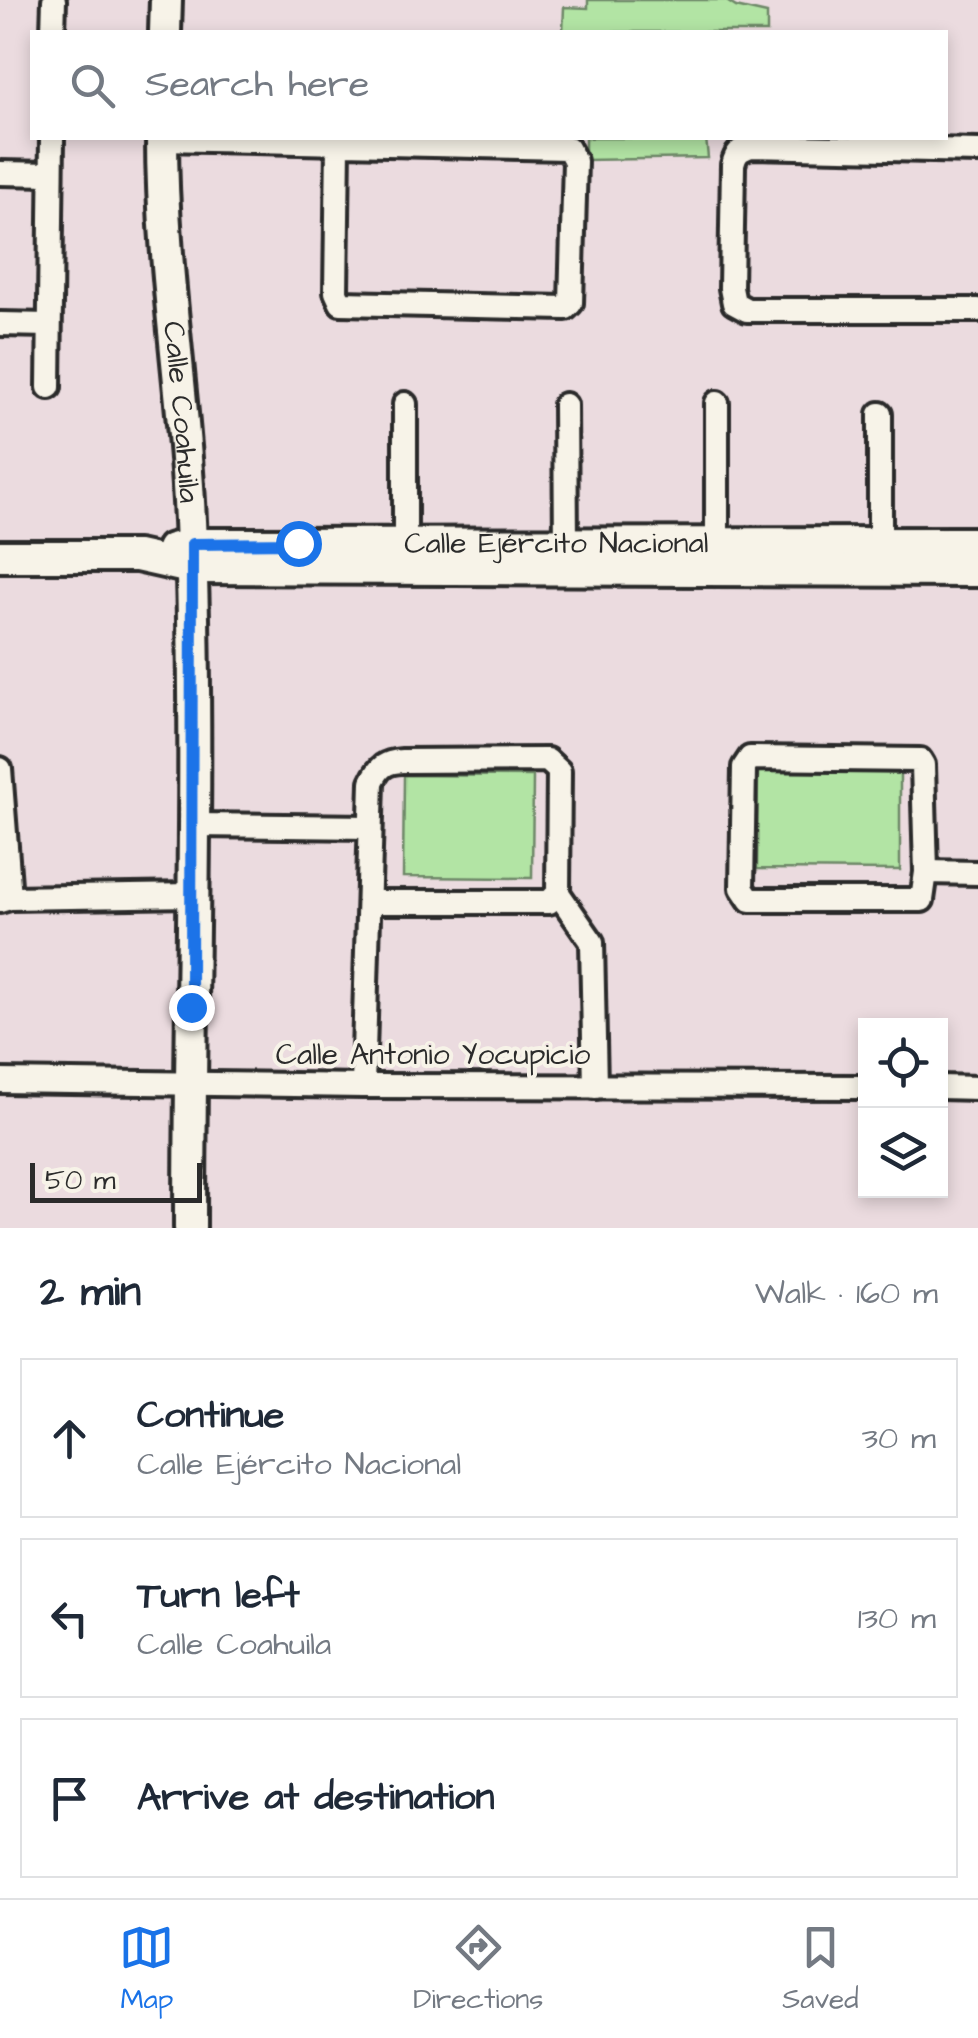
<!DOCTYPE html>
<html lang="en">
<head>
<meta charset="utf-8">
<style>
	:root { --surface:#fff; --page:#f2f2f3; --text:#1f2937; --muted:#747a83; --line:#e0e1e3; --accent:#1a73e8 }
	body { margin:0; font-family:"Architects Daughter",sans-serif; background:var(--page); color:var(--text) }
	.controls { position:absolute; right:30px; bottom:30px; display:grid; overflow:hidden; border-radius:0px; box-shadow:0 5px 15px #0003 }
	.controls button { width:90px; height:90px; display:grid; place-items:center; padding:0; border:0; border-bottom:2px solid var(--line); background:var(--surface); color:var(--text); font:50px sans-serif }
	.scale { position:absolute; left:30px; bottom:25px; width:172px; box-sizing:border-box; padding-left:10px; border:5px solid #2b2b2b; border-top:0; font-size:28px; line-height:35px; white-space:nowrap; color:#2b2b2b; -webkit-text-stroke:8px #f7f3e8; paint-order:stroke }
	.stop { position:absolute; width:30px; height:30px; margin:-22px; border:8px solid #1a73e8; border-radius:50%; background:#fff }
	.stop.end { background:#1a73e8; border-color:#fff; box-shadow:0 2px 10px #0008 }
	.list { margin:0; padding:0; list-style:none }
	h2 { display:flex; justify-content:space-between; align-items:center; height:130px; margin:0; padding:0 40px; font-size:42px }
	h2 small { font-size:32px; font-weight:400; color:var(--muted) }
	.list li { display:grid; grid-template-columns:65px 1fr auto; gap:30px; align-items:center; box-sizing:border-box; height:160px; margin:0 20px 20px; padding:0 20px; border:2px solid var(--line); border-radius:0px }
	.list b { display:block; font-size:38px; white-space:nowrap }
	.list p { margin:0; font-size:32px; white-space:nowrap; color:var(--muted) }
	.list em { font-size:32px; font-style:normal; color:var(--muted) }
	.icon { flex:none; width:55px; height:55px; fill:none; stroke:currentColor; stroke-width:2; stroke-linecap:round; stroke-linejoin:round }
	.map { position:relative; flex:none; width:978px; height:1228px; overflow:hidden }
	.search { position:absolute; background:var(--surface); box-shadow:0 5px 15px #0003; left:30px; right:30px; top:30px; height:110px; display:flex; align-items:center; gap:25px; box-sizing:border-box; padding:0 35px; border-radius:0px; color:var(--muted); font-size:38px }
	.sheet { height:670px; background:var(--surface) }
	nav { display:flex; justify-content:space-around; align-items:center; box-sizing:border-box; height:140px; border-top:2px solid var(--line); background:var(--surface); font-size:28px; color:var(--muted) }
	nav a { display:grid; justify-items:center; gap:5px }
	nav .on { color:var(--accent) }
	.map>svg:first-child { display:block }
	.green { fill:#b2e4a4; stroke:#6e8868; stroke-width:2.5 }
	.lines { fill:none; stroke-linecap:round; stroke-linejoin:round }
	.minor-casing { stroke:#2b2b2b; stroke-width:30 }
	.tertiary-casing { stroke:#2b2b2b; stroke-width:38 }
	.minor { stroke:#f7f3e8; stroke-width:22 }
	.tertiary { stroke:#f7f3e8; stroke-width:30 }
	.route { stroke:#1a73e8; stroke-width:12 }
	.labels { text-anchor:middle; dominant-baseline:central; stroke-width:8; stroke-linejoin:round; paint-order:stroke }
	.street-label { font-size:30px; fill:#2b2b2b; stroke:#f7f3e8 }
</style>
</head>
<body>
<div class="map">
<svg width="978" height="1228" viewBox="0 0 978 1228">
	<rect width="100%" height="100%" fill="#ebdbdf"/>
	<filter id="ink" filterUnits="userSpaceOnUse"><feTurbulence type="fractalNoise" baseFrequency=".01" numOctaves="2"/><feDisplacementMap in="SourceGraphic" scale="20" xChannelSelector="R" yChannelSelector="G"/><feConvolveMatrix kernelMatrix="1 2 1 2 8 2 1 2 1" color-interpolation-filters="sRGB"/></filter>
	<g filter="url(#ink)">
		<g class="green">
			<polygon points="588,0 725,0 736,7 767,14 767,32 563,32 564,7 588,8"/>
			<polygon points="585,138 706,138 708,158 585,160"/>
			<polygon points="758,771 900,773 900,870 757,869"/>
			<polygon points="404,775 533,776 532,878 403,877"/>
		</g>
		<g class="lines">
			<defs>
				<g id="minor">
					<polyline points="53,32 54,0"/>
					<polyline points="162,139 568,148 575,161 571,303 566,308 341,303 336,292 338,145"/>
					<path d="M978,151L751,146C739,150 736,153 733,165L731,288L734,303L747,310H978"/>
					<polyline points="0,173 51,174"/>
					<polyline points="0,324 49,325"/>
					<polyline points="49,387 52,138"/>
					<polyline points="717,403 717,542"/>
					<polyline points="565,405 566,544"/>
					<polyline points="880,414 880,542"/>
					<polyline points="405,542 405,404"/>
					<polygon points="750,758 920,760 923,765 926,872 922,900 750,900 742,888 744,767"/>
					<polyline points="0,769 10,898 0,901"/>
					<polyline points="193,825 370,827"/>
					<polyline points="926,872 978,873"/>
					<polyline points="10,898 192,895"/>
					<polyline points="370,902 549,902 558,893"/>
					<polyline points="0,1081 363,1086 866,1087"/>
					<path d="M363,1086L372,782C379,767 385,762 402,761L547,760L559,771L558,893L592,942L595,1087"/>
					<polyline points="940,1087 978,1088"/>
				</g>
				<g id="tertiary">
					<polyline points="165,32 166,0"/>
					<path id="s1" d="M162,138C162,274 187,409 191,546C199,773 190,1001 190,1228"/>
					<path id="s2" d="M172,549L191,544L978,543"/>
					<polyline points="0,556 137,556 191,568 978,571"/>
				</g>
			</defs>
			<use href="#minor" class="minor-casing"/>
			<use href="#tertiary" class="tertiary-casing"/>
			<use href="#minor" class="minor"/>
			<use href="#tertiary" class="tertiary"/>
		</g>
	</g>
	<g class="lines" filter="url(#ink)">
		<polyline class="route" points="191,1007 192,544 298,543"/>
	</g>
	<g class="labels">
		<g class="street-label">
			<text stroke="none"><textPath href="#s1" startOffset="275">Calle Coahuila</textPath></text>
			<text stroke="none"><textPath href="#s2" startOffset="385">Calle Ejército Nacional</textPath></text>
			<text x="433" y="1055">Calle Antonio Yocupicio</text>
		</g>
	</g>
</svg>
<div class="controls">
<button><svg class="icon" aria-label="locate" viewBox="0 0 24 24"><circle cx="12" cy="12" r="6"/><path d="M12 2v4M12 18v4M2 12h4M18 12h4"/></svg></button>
<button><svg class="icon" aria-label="layers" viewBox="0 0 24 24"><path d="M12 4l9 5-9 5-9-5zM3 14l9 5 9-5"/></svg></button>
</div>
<div class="scale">50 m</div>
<div class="stop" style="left:298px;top:543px"></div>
<div class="stop end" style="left:191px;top:1007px"></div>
<div class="search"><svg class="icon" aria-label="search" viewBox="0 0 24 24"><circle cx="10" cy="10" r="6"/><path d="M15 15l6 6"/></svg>Search here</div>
</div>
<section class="sheet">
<h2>2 min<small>Walk · 160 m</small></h2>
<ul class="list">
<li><svg class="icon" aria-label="ahead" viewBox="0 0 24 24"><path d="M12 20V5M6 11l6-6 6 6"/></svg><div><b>Continue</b><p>Calle Ejército Nacional</p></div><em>30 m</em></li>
<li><svg class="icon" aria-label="left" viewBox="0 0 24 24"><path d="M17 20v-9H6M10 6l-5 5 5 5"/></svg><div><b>Turn left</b><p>Calle Coahuila</p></div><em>130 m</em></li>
<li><svg class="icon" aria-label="arrive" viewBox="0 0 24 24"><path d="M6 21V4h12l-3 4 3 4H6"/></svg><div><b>Arrive at destination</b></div></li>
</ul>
</section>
<nav>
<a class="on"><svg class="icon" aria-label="map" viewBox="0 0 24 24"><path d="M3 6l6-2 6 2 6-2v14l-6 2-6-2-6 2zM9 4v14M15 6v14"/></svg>Map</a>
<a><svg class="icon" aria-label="directions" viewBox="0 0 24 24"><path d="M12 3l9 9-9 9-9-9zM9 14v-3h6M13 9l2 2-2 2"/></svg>Directions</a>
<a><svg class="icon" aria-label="saved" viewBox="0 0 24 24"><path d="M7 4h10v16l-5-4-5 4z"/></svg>Saved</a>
</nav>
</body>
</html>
